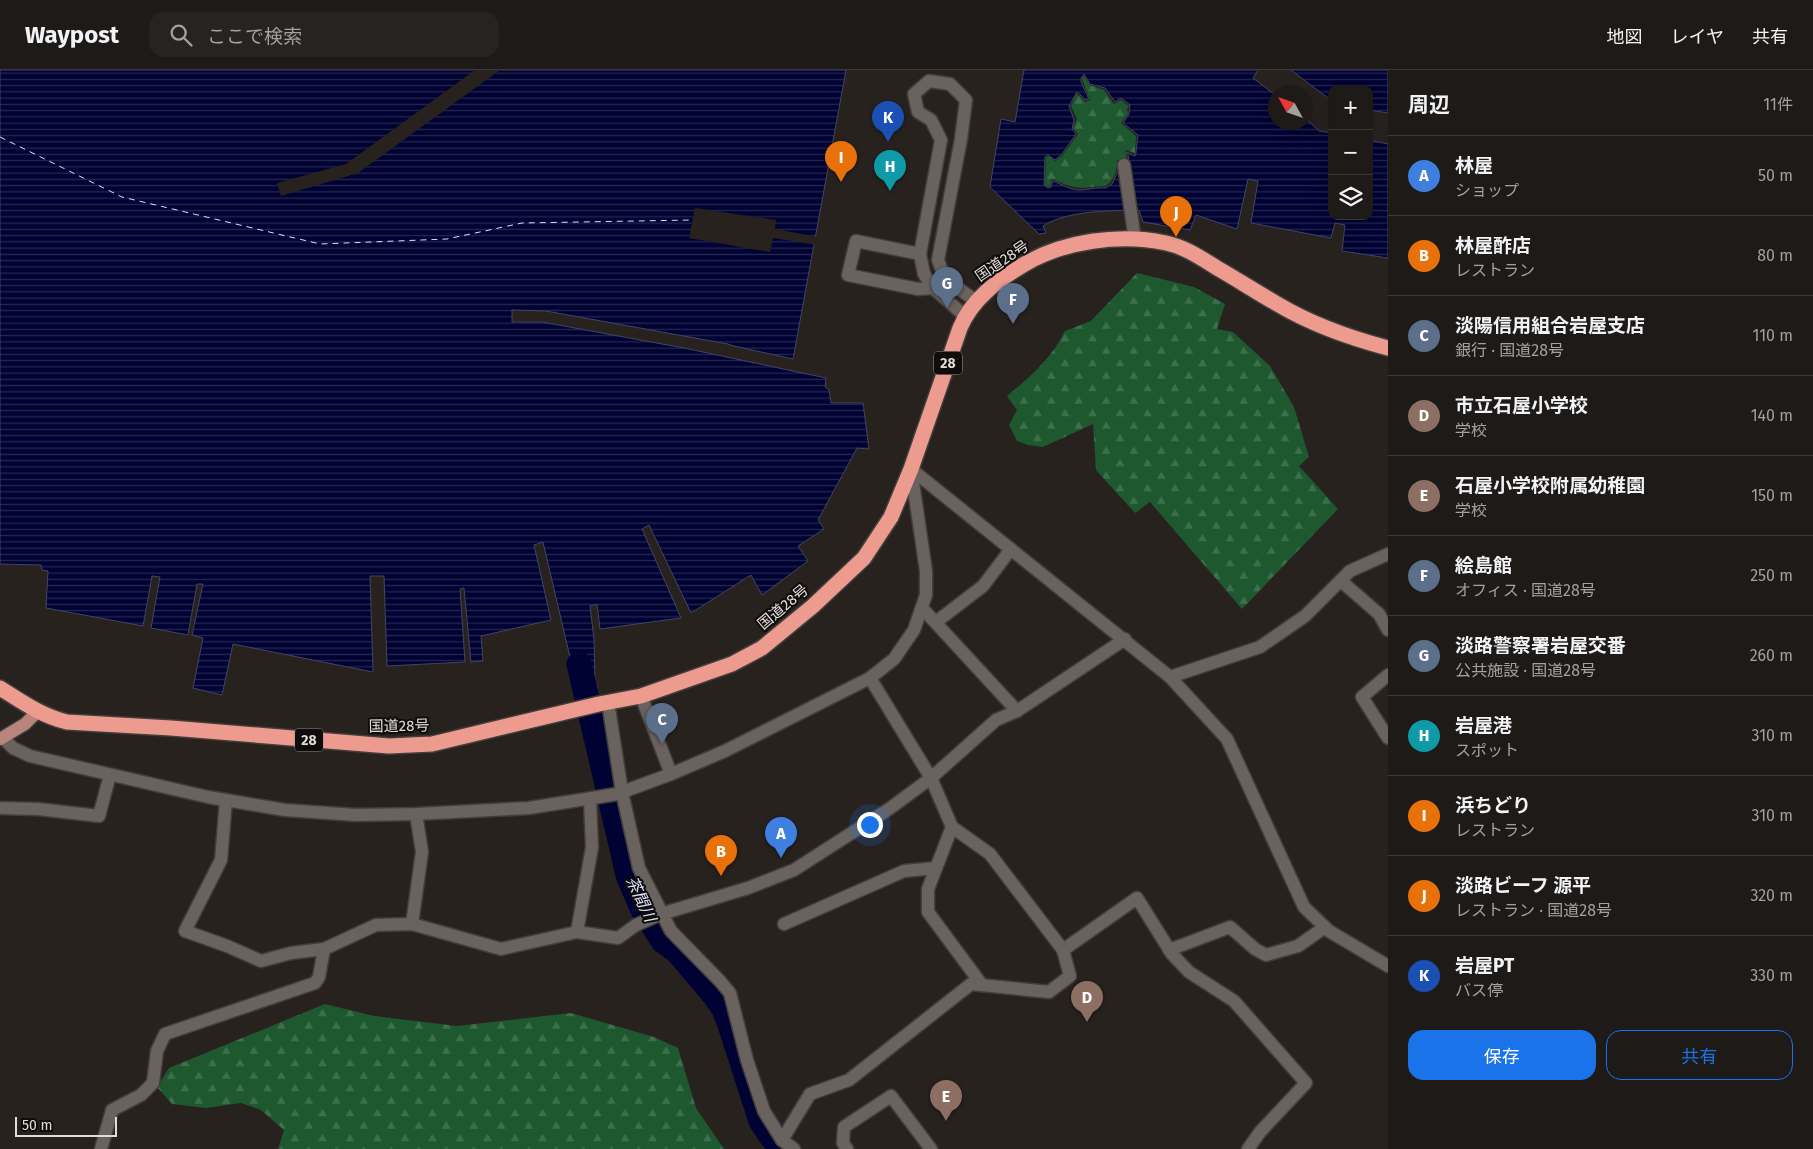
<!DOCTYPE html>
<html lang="ja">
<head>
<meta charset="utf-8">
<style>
	:root { --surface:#1e1a17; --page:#262320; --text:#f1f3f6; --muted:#a1a1a1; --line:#3c3836; --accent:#1a73e8 }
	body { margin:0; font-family:"Fira Sans","Noto Sans JP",sans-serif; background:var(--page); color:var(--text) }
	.controls { position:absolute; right:15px; top:15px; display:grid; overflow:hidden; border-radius:10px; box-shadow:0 5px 20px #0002 }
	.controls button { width:45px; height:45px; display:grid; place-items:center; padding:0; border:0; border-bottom:1px solid var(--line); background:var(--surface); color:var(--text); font:25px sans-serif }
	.compass { position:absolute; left:1268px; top:15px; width:45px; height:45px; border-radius:50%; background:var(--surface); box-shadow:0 5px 20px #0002; rotate:310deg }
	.scale { position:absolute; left:15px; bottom:12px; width:102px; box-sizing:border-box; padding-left:5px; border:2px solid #e0dcda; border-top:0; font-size:14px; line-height:18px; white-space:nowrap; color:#e0dcda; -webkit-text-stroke:4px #0f0c0b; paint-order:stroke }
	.you { position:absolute; left:869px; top:754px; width:18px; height:18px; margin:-12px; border:4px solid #fff; border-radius:50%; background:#1a73e8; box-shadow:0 0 0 8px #1a73e833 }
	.badge { display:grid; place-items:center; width:32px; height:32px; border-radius:50%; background:var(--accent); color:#fff; font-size:16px; font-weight:700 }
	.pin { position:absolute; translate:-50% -41px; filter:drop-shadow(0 1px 2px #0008) }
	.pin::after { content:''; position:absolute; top:26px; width:18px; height:15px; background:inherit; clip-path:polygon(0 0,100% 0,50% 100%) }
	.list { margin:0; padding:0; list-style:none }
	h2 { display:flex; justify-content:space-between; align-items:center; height:65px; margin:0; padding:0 20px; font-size:21px }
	h2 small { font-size:16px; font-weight:400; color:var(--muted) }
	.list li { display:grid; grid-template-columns:32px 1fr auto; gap:15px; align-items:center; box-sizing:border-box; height:80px; padding:0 20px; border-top:1px solid var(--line) }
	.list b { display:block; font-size:19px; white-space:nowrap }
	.list p { margin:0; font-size:16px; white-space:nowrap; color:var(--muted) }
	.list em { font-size:16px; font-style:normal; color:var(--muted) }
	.actions { display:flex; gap:10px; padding:15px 20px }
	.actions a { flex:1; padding:11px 0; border:1px solid var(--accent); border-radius:15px; text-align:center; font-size:18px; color:var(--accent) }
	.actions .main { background:var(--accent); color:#fff }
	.icon { flex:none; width:28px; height:28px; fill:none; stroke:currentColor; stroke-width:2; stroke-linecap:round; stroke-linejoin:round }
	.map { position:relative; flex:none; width:1388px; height:1079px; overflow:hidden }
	header { display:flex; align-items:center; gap:30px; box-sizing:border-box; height:70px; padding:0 25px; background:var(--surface); border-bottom:1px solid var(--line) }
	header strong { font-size:24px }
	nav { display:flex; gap:28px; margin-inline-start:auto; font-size:18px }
	.search { width:350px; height:45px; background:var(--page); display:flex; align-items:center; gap:12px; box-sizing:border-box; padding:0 18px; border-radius:15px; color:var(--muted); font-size:19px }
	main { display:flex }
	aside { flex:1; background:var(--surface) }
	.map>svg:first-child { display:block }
	.forest { fill:url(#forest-firs) }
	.water { fill:url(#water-rules); stroke:#434365; fill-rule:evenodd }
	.pier { fill:#28221f }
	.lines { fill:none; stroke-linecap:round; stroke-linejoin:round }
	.river { stroke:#000233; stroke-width:25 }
	.ferry { stroke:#d6e2f7; stroke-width:1; stroke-dasharray:6 5; stroke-linecap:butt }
	.minor-casing { stroke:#423e3b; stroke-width:15 }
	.major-casing { stroke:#423e3b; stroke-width:15 }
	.highway-casing { stroke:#423e3b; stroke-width:18 }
	.minor { stroke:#69625e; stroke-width:12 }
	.major { stroke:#b8847b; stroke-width:12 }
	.highway { stroke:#ec9b8e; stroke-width:15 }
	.labels { text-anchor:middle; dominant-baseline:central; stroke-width:4; stroke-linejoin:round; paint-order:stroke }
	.shield { fill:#0f0c0b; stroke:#a19e9c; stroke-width:1 }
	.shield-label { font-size:14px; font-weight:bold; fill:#e0dcda }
	.street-label { font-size:15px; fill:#e0dcda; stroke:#0f0c0b }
	.water-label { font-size:16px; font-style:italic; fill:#d6e2f7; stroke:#0f0c0b }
</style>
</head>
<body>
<header>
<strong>Waypost</strong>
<div class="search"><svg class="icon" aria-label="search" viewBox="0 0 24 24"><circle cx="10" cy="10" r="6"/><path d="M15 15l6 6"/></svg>ここで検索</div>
<nav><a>地図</a><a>レイヤ</a><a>共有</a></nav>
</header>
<main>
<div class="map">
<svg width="1388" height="1079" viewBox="0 0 1388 1079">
	<defs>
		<pattern id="forest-firs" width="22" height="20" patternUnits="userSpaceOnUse" patternTransform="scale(1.25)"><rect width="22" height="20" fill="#1d582e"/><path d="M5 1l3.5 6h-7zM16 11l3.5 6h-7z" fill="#3e6f4c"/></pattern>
		<pattern id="water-rules" width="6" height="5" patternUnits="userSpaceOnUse" patternTransform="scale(1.25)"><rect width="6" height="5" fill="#000233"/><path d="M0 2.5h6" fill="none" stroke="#252650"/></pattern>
	</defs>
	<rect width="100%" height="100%" fill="#28221f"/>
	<g class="forest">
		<path d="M1084,6L1090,15L1104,20L1114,34L1121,30L1129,36L1127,39L1128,44L1121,53L1136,66L1135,83L1125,80L1127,88L1117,90C1117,101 1115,109 1106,116C1095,116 1086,119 1075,117C1068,116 1060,112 1052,109L1050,116L1048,117L1045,115L1046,88L1049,86L1055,91L1062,86L1078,64L1073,58L1077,49L1071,36L1076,24L1080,26L1085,32L1090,30L1082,9Z"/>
		<path d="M1137,203L1194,217L1225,234L1217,259L1233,262L1270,296L1294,337L1309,387L1299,396L1338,439L1242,539L1150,432L1135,443L1096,400L1093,354L1043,377L1028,375L1017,371L1009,355L1017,340L1007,326C1030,307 1052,288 1065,261L1091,251Z"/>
		<polygon points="325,934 374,946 457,956 571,943 654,967 678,978 696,1038 724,1079 278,1079 284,1060 261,1040 241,1033 206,1038 172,1034 157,1017 169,998"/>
	</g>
	<g class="water">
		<polygon points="0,0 846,0 793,289 734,276 728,274 546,241 512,240 512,252 542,252 684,278 826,308 825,317 829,320 831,333 863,333 869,379 857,378 818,450 824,459 798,476 808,491 762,525 751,505 691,543 649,455 642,459 681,548 600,559 597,534 590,536 594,569 595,613 597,614 598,624 578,629 569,583 543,472 534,475 551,550 481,566 483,591 471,592 464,518 460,519 465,592 387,596 384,506 370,506 373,602 233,574 222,625 193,618 203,568 192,565 203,514 197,514 188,565 151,558 160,507 152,506 143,556 46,538 48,501 42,500 41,495 0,494"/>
		<path d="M1024,0H1258L1253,8L1275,25L1276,52H1306V49L1319,61L1332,63V146H1369V70L1388,74V188L1342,181L1345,155L1335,153L1331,168L1251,153L1258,111L1248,109L1237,159L1196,145L1190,160L1143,152L1139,140C1110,141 1068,140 1043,156L1046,163L1039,164L990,117L1001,49L1015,52ZM1084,4L1090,14L1105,18L1115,32L1121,28L1130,35L1129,44L1123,53L1138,65L1136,83L1135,86L1126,82L1129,87L1125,99L1119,100L1112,114L1106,118C1095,117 1090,120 1079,120C1071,120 1061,114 1053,111L1051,117L1048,118L1044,115L1045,87L1048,85L1055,90L1062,84L1076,64L1072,59L1074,50L1069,36L1077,22L1081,25L1085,30L1089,29L1081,12V8Z"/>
		<polygon points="1291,0 1388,0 1388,43 1369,40 1369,19 1332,19 1332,31"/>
	</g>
	<g class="pier">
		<polygon points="475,0 500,0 358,103 281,126 277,113 346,94"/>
		<polygon points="695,138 776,150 775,159 818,167 816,175 773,168 770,182 689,168"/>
	</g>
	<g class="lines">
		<polyline class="river" points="579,594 628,805 642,838 663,871 677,881 715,926 724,939 731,958 761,1051 771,1066 783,1079"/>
		<polyline class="ferry" points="0,67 122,127 320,174 447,169 522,153 693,150"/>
		<defs>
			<g id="minor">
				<polyline points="1124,95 1135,170"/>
				<polyline points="920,184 856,171 848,205 918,219 933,218"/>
				<polyline points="965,246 933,218 924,204 920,184 941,70 931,50 918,42 914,24 929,11 950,14 966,30 961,69 938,190 945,209 976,231"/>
				<polyline points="911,399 1170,607 1227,669 1304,837 1329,861 1388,896"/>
				<polyline points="1341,511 1379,544 1388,560"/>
				<polyline points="922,538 1017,641 1125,569"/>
				<polyline points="936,552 983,516 1011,479"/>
				<polyline points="1388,605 1362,627 1388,668"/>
				<polyline points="1170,607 1260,577 1305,546 1350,501 1388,484"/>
				<polyline points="641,626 671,704"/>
				<polyline points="608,632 622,722 639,798 671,861 720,911 730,923 747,990 764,1041 782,1070 794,1079"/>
				<polyline points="3,668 13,678 30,686 208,727 285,740 356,745 416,744 529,738 617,724 671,704 725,681 870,608 894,589 914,560 926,525 926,501 911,399"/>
				<polyline points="226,730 221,790 185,861 227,876 261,891 291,883 324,879"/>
				<polyline points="0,738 38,739 99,746 110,705"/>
				<polyline points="952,757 928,819 928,842 982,915"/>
				<polyline points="412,854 422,782 416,744"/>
				<polyline points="784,854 904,801 936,798"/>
				<polyline points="577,862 592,777 590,730"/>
				<polyline points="1063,880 1137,828 1172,884 1189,902 1234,931 1306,1013 1260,1062 1248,1079"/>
				<polyline points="1169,880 1230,857 1255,879 1266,885 1298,876 1325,857"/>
				<polyline points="782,1070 810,1024 849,1010 971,914 1049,922 1070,906 1063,880 990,784 952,757 931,708 870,608"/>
				<polyline points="101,1079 112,1040 141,1025 153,1013 157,981 165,964 315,913 319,907 324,879 376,855 412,854 501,879 577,862 618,868 636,855 661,844 748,818 794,800 889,739 931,708 996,650 1017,641"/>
				<polyline points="847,1079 843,1073 844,1057 891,1026 931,1079"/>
			</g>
			<polyline id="major" points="0,669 25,654 37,642"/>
			<path id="highway" d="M0,618C22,632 42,646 67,652L171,658L389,676L432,674L599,634L641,626L732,594L762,578L813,536L864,488L891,447L911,399L960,258C972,229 997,211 1023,195C1063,171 1120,163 1166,173C1185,177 1201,188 1217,198C1238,210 1258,223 1279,235C1313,255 1350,268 1388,278"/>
		</defs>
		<use href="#minor" class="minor-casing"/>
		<use href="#major" class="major-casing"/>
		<use href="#highway" class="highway-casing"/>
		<use href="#minor" class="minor"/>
		<use href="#major" class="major"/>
		<use href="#highway" class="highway"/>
	</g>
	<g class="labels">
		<g class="shield">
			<rect x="934" y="281.5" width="28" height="23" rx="4"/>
			<rect x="295" y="658.5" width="28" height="23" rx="4"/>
		</g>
		<g class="shield-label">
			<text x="948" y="293">28</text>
			<text x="309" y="670">28</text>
		</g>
		<g class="street-label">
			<text transform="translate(1002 191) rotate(-34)">国道28号</text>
			<text transform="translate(783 537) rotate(-40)">国道28号</text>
			<text transform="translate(399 656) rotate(-1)">国道28号</text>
		</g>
		<g class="water-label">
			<text transform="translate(641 829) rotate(65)">茶間川</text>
		</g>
	</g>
</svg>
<div class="controls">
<button>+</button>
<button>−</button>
<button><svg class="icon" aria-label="layers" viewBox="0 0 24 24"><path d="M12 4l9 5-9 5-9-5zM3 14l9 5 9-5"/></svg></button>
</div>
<svg class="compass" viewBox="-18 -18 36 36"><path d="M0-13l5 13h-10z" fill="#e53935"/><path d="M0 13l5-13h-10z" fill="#a1a1a1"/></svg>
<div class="scale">50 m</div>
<div class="you"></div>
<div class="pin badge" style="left:781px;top:788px;background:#3f7fe0">A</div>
<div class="pin badge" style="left:721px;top:806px;background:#e8710a">B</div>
<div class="pin badge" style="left:662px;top:674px;background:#5c6f8a">C</div>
<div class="pin badge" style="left:1087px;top:952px;background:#8d6e63">D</div>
<div class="pin badge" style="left:946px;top:1051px;background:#8d6e63">E</div>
<div class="pin badge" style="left:1013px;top:254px;background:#5c6f8a">F</div>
<div class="pin badge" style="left:947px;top:238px;background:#5c6f8a">G</div>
<div class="pin badge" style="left:890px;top:121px;background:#0f9aa8">H</div>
<div class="pin badge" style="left:841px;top:112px;background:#e8710a">I</div>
<div class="pin badge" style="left:1176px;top:167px;background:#e8710a">J</div>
<div class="pin badge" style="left:888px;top:72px;background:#1a4fb4">K</div>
</div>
<aside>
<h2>周辺<small>11件</small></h2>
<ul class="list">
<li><span class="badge" style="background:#3f7fe0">A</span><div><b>林屋</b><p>ショップ</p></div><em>50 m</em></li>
<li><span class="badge" style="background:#e8710a">B</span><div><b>林屋酢店</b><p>レストラン</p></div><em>80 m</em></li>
<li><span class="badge" style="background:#5c6f8a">C</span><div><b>淡陽信用組合岩屋支店</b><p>銀行 · 国道28号</p></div><em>110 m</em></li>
<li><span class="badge" style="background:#8d6e63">D</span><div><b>市立石屋小学校</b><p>学校</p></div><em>140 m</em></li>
<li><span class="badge" style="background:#8d6e63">E</span><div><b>石屋小学校附属幼稚園</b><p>学校</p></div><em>150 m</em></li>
<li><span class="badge" style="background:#5c6f8a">F</span><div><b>絵島館</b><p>オフィス · 国道28号</p></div><em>250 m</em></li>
<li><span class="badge" style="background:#5c6f8a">G</span><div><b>淡路警察署岩屋交番</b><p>公共施設 · 国道28号</p></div><em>260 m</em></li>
<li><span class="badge" style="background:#0f9aa8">H</span><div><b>岩屋港</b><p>スポット</p></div><em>310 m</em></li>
<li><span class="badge" style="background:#e8710a">I</span><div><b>浜ちどり</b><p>レストラン</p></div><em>310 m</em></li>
<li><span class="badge" style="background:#e8710a">J</span><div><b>淡路ビーフ 源平</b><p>レストラン · 国道28号</p></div><em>320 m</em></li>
<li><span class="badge" style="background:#1a4fb4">K</span><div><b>岩屋PT</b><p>バス停</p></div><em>330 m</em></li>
</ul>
<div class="actions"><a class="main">保存</a><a>共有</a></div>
</aside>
</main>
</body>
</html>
